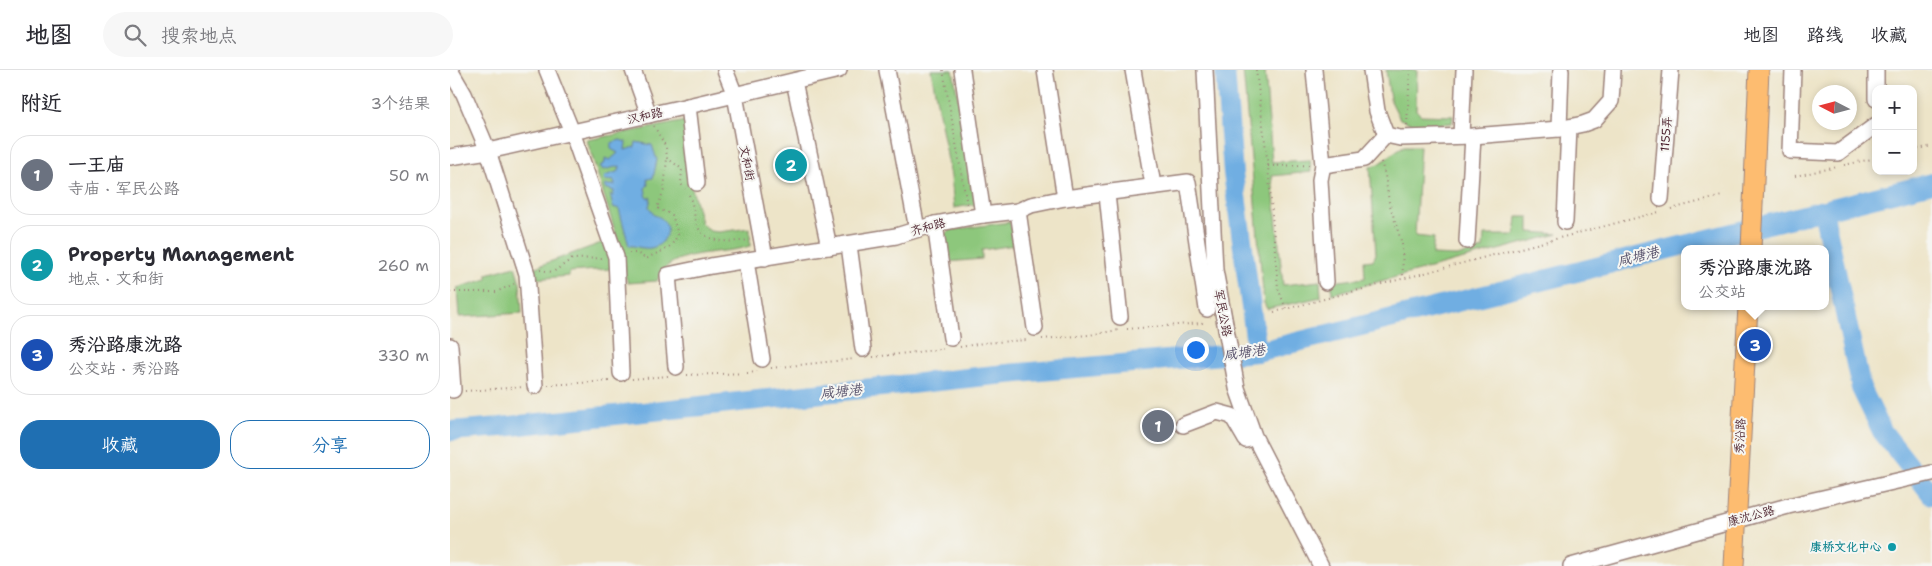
<!DOCTYPE html>
<html lang="zh">
<head>
<meta charset="utf-8">
<style>
	:root { --surface:#fff; --page:#f7f7f7; --text:#2b2b33; --muted:#7c7c81; --line:#e1e1e2; --accent:#1f6fb2 }
	body { margin:0; font-family:"Shantell Sans","LXGW WenKai TC",sans-serif; background:var(--page); color:var(--text) }
	.controls { position:absolute; right:15px; top:15px; display:grid; overflow:hidden; border-radius:10px; box-shadow:0 2px 8px #0003 }
	.controls button { width:45px; height:45px; display:grid; place-items:center; padding:0; border:0; border-bottom:1px solid var(--line); background:var(--surface); color:var(--text); font:25px sans-serif }
	.compass { position:absolute; left:1362px; top:15px; width:45px; height:45px; border-radius:50%; background:var(--surface); box-shadow:0 2px 8px #0003; rotate:276deg }
	.you { position:absolute; left:745px; top:279px; width:18px; height:18px; margin:-12px; border:4px solid #fff; border-radius:50%; background:#1a73e8; box-shadow:0 0 0 8px #1a73e833 }
	.badge { display:grid; place-items:center; width:32px; height:32px; border-radius:50%; background:var(--accent); color:#fff; font-size:16px; font-weight:700 }
	.pin { position:absolute; translate:-50% -50%; border:2px solid #fff; box-shadow:0 1px 5px #0006 }
	.popup { position:absolute; left:1231px; top:175px; width:148px; height:65px; box-sizing:border-box; display:grid; place-content:center; border-radius:10px; background:var(--surface); filter:drop-shadow(0 1px 4px #0005); font-size:16px; white-space:nowrap; color:var(--muted) }
	.popup b { font-size:19px; color:var(--text) }
	.popup::after { content:''; position:absolute; left:50%; top:100%; margin-left:-10px; border:10px solid transparent; border-top-color:var(--surface) }
	.list { margin:0; padding:0; list-style:none }
	h2 { display:flex; justify-content:space-between; align-items:center; height:65px; margin:0; padding:0 20px; font-size:21px }
	h2 small { font-size:16px; font-weight:400; color:var(--muted) }
	.list li { display:grid; grid-template-columns:32px 1fr auto; gap:15px; align-items:center; box-sizing:border-box; height:80px; margin:0 10px 10px; padding:0 10px; border:1px solid var(--line); border-radius:20px }
	.list b { display:block; font-size:19px; white-space:nowrap }
	.list p { margin:0; font-size:16px; white-space:nowrap; color:var(--muted) }
	.list em { font-size:16px; font-style:normal; color:var(--muted) }
	.actions { display:flex; gap:10px; padding:15px 20px }
	.actions a { flex:1; padding:11px 0; border:1px solid var(--accent); border-radius:20px; text-align:center; font-size:18px; color:var(--accent) }
	.actions .main { background:var(--accent); color:#fff }
	.icon { flex:none; width:28px; height:28px; fill:none; stroke:currentColor; stroke-width:2; stroke-linecap:round; stroke-linejoin:round }
	.map { position:relative; flex:none; width:1482px; height:496px; overflow:hidden }
	header { display:flex; align-items:center; gap:30px; box-sizing:border-box; height:70px; padding:0 25px; background:var(--surface); border-bottom:1px solid var(--line) }
	header strong { font-size:24px }
	nav { display:flex; gap:28px; margin-inline-start:auto; font-size:18px }
	.search { width:350px; height:45px; background:var(--page); display:flex; align-items:center; gap:12px; box-sizing:border-box; padding:0 18px; border-radius:28px; color:var(--muted); font-size:19px }
	main { display:flex }
	aside { flex:1; background:var(--surface) }
	.map>svg:first-child { display:block }
	.green { fill:#8dc77c; stroke:#6c7354 }
	.water { fill:#6faee2; stroke:#5c6686 }
	.lines { fill:none; stroke-linecap:round; stroke-linejoin:round }
	.river { stroke:#6faee2; stroke-width:20 }
	.minor-casing { stroke:#9c827a; stroke-width:18 }
	.major-casing { stroke:#9c827a; stroke-width:21 }
	.path { stroke:#9c827a; stroke-width:2; stroke-dasharray:1 4; stroke-linecap:butt }
	.minor { stroke:#fff; stroke-width:15 }
	.major { stroke:#fdbc6f; stroke-width:19 }
	.culture-dot { fill:#0f9aa8; stroke:#f6f6f2; stroke-width:2 }
	.labels { text-anchor:middle; dominant-baseline:central; stroke-width:4; stroke-linejoin:round; paint-order:stroke }
	.street-label { font-size:12px; fill:#4a1f2b; stroke:#f6f6f2 }
	.culture-label { font-size:12px; font-weight:bold; fill:#0d838f; stroke:#f6f6f2; text-anchor:end }
	.water-label { font-size:14px; font-style:italic; fill:#57516b; stroke:#f6f6f2 }
</style>
</head>
<body>
<header>
<strong>地图</strong>
<div class="search"><svg class="icon" aria-label="search" viewBox="0 0 24 24"><circle cx="10" cy="10" r="6"/><path d="M15 15l6 6"/></svg>搜索地点</div>
<nav><a>地图</a><a>路线</a><a>收藏</a></nav>
</header>
<main>
<aside>
<h2>附近<small>3个结果</small></h2>
<ul class="list">
<li><span class="badge" style="background:#6b7280">1</span><div><b>一王庙</b><p>寺庙 · 军民公路</p></div><em>50 m</em></li>
<li><span class="badge" style="background:#0f9aa8">2</span><div><b>Property Management</b><p>地点 · 文和街</p></div><em>260 m</em></li>
<li><span class="badge" style="background:#1a4fb4">3</span><div><b>秀沿路康沈路</b><p>公交站 · 秀沿路</p></div><em>330 m</em></li>
</ul>
<div class="actions"><a class="main">收藏</a><a>分享</a></div>
</aside>
<div class="map">
<svg width="1482" height="496" viewBox="0 0 1482 496">
	<rect width="100%" height="100%" fill="#f6f6f2"/>
	<filter id="ink" filterUnits="userSpaceOnUse"><feTurbulence type="fractalNoise" baseFrequency=".02" numOctaves="2"/><feDisplacementMap in="SourceGraphic" scale="10" xChannelSelector="R" yChannelSelector="G"/><feConvolveMatrix kernelMatrix="1 2 1 2 8 2 1 2 1" color-interpolation-filters="sRGB"/></filter>
	<filter id="wash" filterUnits="userSpaceOnUse"><feTurbulence type="fractalNoise" baseFrequency=".0096" numOctaves="4" result="noise"/><feDisplacementMap in="SourceGraphic" scale="20" xChannelSelector="R" yChannelSelector="G"/><feGaussianBlur stdDeviation="1.12" result="paint"/><feColorMatrix in="noise" values="0 0 0 0 0 0 0 0 0 0 0 0 0 0 0 0 0 1.4 0 .05"/><feComposite in="paint" operator="in"/></filter>
	<g filter="url(#wash)">
		<rect width="100%" height="100%" fill="#ede4c8"/>
		<g class="green">
			<polygon points="481,0 503,0 527,134 504,138 501,107"/>
			<polygon points="793,0 815,0 822,92 860,90 861,102 822,106 833,215 870,211 871,227 817,239 814,233"/>
			<polygon points="936,0 967,0 966,40 971,45 1003,46 1002,53 968,56 950,49 940,29"/>
			<path d="M236,51L239,79L237,98L251,153L260,161L269,162L300,158V176C272,186 218,177 207,211L178,213L173,199V187L137,70Z"/>
			<path d="M954,76H970L965,166L984,168L982,185L1007,186L1033,179L1034,165H1065L1067,147H1079V162L1108,164L882,224L881,212L915,208L914,191L923,190L926,184L920,97C933,94 942,82 954,76Z"/>
			<polygon points="560,152 564,175 532,180 532,189 497,192 494,165 500,160"/>
			<polygon points="154,172 161,188 161,199 119,202 119,206 84,209 83,198"/>
			<polygon points="65,196 70,213 72,243 9,247 7,218 37,209 37,204"/>
		</g>
		<path class="water" d="M170,70L176,72L175,80L185,77L186,72L202,75L207,90L203,108L197,109L198,115L195,118L197,128L201,127L199,137L204,145C211,147 215,150 217,158C218,170 207,180 194,178C188,178 185,175 179,176L169,139L163,137L160,124L163,126L164,121L155,118L156,115H165L164,111L154,110L155,106L169,101L170,96L153,100L150,96L155,93V88L160,90L168,83L161,79V73Z"/>
		<g class="lines">
			<g class="river">
				<polyline points="775,0 783,103 807,282"/>
				<polyline points="1373,140 1411,318 1432,361 1482,425"/>
				<polyline points="0,361 51,357 546,305 807,282 1482,113"/>
			</g>
		</g>
	</g>
	<g filter="url(#ink)">
		<g class="lines">
			<defs>
				<g id="minor">
					<polyline points="0,0 14,24 38,81 77,204 85,316"/>
					<polyline points="97,0 122,62 166,187 171,303"/>
					<polyline points="183,0 199,45"/>
					<polyline points="275,0 285,25 315,188"/>
					<polyline points="437,0 467,159"/>
					<polyline points="512,0 533,145"/>
					<polyline points="595,0 615,128"/>
					<polyline points="683,0 703,115"/>
					<polyline points="755,0 765,200 787,318 804,366 871,496"/>
					<polyline points="864,0 873,95 870,110 876,212"/>
					<polyline points="921,0 927,41 936,65 950,68 1023,66 1109,59 1133,54 1144,50 1161,31 1163,0"/>
					<polyline points="1343,0 1340,81 1388,83 1426,55"/>
					<polyline points="1426,0 1426,29"/>
					<polyline points="344,11 379,177"/>
					<polyline points="238,36 247,113"/>
					<polyline points="1109,59 1111,0"/>
					<polyline points="1011,66 1014,0"/>
					<polyline points="0,87 38,81 238,36 389,0"/>
					<polyline points="873,95 914,89 936,65"/>
					<polyline points="657,124 670,247"/>
					<polyline points="1211,129 1221,0"/>
					<polyline points="568,141 585,258"/>
					<polyline points="1115,152 1119,57"/>
					<polyline points="485,154 501,268"/>
					<polyline points="1017,171 1023,66"/>
					<polyline points="399,175 413,279"/>
					<polyline points="296,191 312,289"/>
					<polyline points="0,276 3,320"/>
					<polyline points="226,297 218,205 261,196 446,166 485,154 533,145 568,141 581,135 615,128 738,112 757,239"/>
					<polyline points="733,355 767,342 782,346 796,370 802,367"/>
					<polyline points="1121,496 1338,436 1482,403"/>
				</g>
				<g id="major">
					<polyline points="1301,179 1309,0"/>
					<polyline points="1284,496 1298,236"/>
				</g>
			</defs>
			<use href="#minor" class="minor-casing"/>
			<use href="#major" class="major-casing"/>
			<g class="path">
				<polyline points="493,0 517,135"/>
				<polyline points="806,0 818,96 828,218 836,239 1209,142"/>
				<polyline points="957,55 960,0"/>
				<polyline points="204,56 216,77 217,88 232,99 231,114 235,119"/>
				<polyline points="1463,80 1482,76"/>
				<polyline points="931,92 935,105 939,132 952,174 953,209"/>
				<polyline points="1394,95 1426,88"/>
				<polyline points="818,96 860,95"/>
				<polyline points="1345,106 1387,97"/>
				<path d="M239,125C243,134 244,146 247,155C255,175 283,172 300,170"/>
				<polyline points="1221,139 1272,126"/>
				<path d="M179,183H187L196,189C212,179 219,183 228,164L222,145L207,138L214,120L217,88"/>
				<polyline points="90,200 103,202 122,189 154,188"/>
				<polyline points="0,222 46,222 64,214"/>
				<polyline points="824,242 836,239"/>
				<polyline points="677,259 752,253 753,251"/>
				<polyline points="592,269 639,265 669,260"/>
				<polyline points="510,277 533,273 577,270"/>
				<polyline points="423,287 493,279"/>
				<polyline points="321,298 404,289"/>
				<polyline points="237,305 300,303 307,301"/>
				<polyline points="182,309 218,306"/>
				<polyline points="98,315 160,311"/>
				<polyline points="15,321 73,317"/>
				<polyline points="703,346 710,363 721,359"/>
			</g>
			<use href="#minor" class="minor"/>
			<use href="#major" class="major"/>
		</g>
	</g>
	<circle class="culture-dot" cx="1442" cy="477" r="5"/>
	<g class="labels">
		<g class="street-label">
			<text transform="translate(195 46) rotate(-13)">汉和路</text>
			<text transform="translate(1216 64) rotate(-86)">1155弄</text>
			<text transform="translate(297 93) rotate(79)">文和街</text>
			<text transform="translate(478 157) rotate(-15)">齐和路</text>
			<text transform="translate(773 243) rotate(79)">军民公路</text>
			<text transform="translate(1290 366) rotate(-87)">秀沿路</text>
			<text transform="translate(1301 446) rotate(-15)">康沈公路</text>
		</g>
		<g class="culture-label">
			<text x="1432" y="477">康桥文化中心</text>
		</g>
		<g class="water-label">
			<text transform="translate(1188 186) rotate(-14)">咸塘港</text>
			<text transform="translate(794 282) rotate(-8)">咸塘港</text>
			<text transform="translate(391 321) rotate(-6)">咸塘港</text>
		</g>
	</g>
</svg>
<div class="controls">
<button>+</button>
<button>−</button>
</div>
<svg class="compass" viewBox="-18 -18 36 36"><path d="M0-13l5 13h-10z" fill="#e53935"/><path d="M0 13l5-13h-10z" fill="#7c7c81"/></svg>
<div class="you"></div>
<div class="pin badge" style="left:708px;top:356px;background:#6b7280">1</div>
<div class="pin badge" style="left:341px;top:95px;background:#0f9aa8">2</div>
<div class="pin badge" style="left:1305px;top:275px;background:#1a4fb4">3</div>
<div class="popup"><b>秀沿路康沈路</b>公交站</div>
</div>
</main>
</body>
</html>
